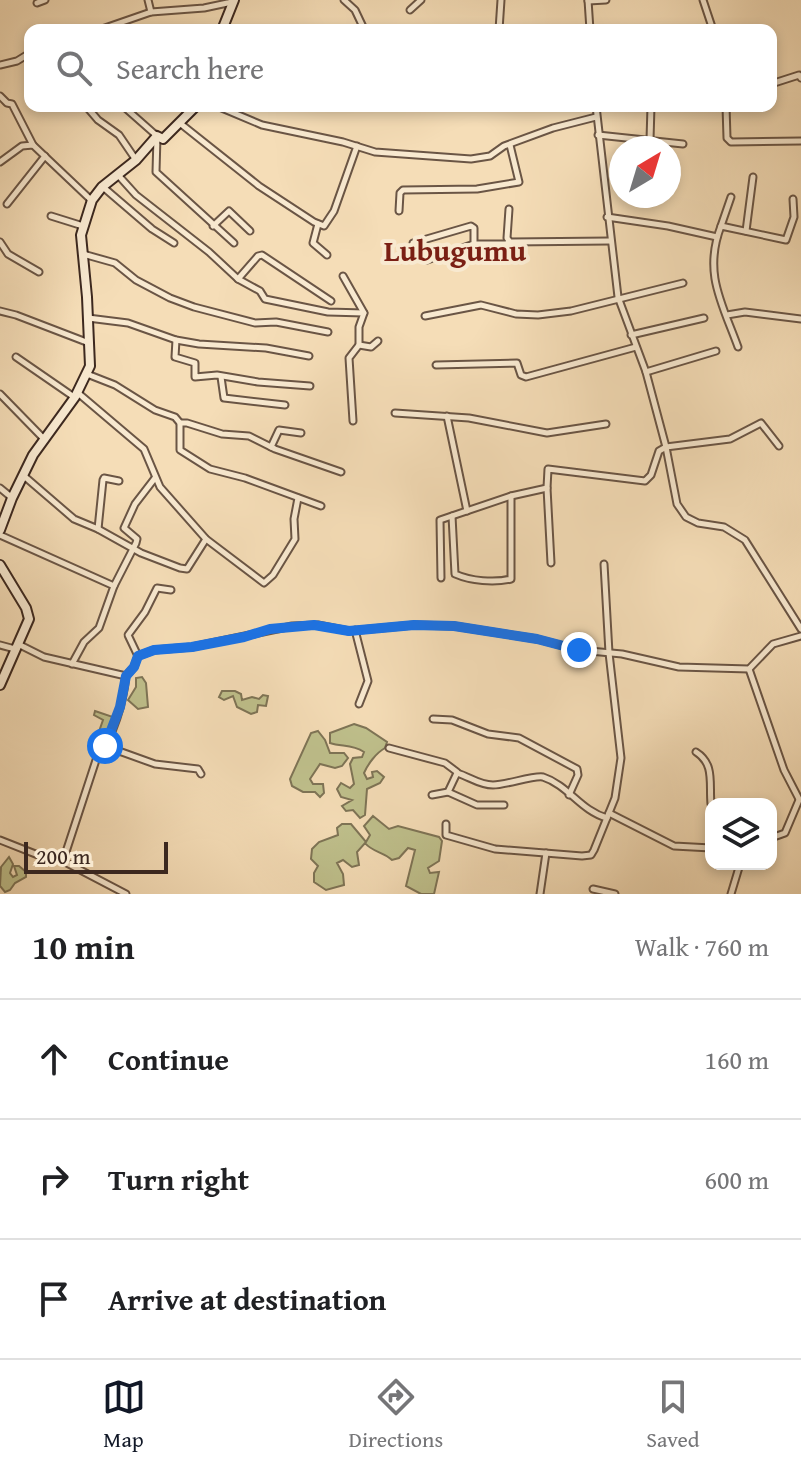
<!DOCTYPE html>
<html lang="en">
<head>
<meta charset="utf-8">
<style>
	:root { --surface:#fff; --page:#f2f2f2; --text:#202124; --muted:#757577; --line:#e0e0e0; --accent:#111827 }
	body { margin:0; font-family:"Gentium Book Plus",serif; background:var(--page); color:var(--text) }
	.controls { position:absolute; right:24px; bottom:24px; display:grid; overflow:hidden; border-radius:16px; box-shadow:0 4px 12px #0003 }
	.controls button { width:72px; height:72px; display:grid; place-items:center; padding:0; border:0; border-bottom:2px solid var(--line); background:var(--surface); color:var(--text); font:40px sans-serif }
	.compass { position:absolute; left:609px; top:136px; width:72px; height:72px; border-radius:50%; background:var(--surface); box-shadow:0 4px 12px #0003; rotate:38deg }
	.scale { position:absolute; left:24px; bottom:20px; width:144px; box-sizing:border-box; padding-left:8px; border:4px solid #3c281f; border-top:0; font-size:22px; line-height:28px; white-space:nowrap; color:#3c281f; -webkit-text-stroke:6px #f8e9d0; paint-order:stroke }
	.stop { position:absolute; width:24px; height:24px; margin:-18px; border:6px solid #1a73e8; border-radius:50%; background:#fff }
	.stop.end { background:#1a73e8; border-color:#fff; box-shadow:0 2px 8px #0008 }
	.list { margin:0; padding:0; list-style:none }
	h2 { display:flex; justify-content:space-between; align-items:center; height:104px; margin:0; padding:0 32px; font-size:34px }
	h2 small { font-size:26px; font-weight:400; color:var(--muted) }
	.list li { display:grid; grid-template-columns:52px 1fr auto; gap:24px; align-items:center; box-sizing:border-box; height:120px; padding:0 32px; border-top:2px solid var(--line) }
	.list b { display:block; font-size:30px; white-space:nowrap }
	.list em { font-size:26px; font-style:normal; color:var(--muted) }
	.icon { flex:none; width:44px; height:44px; fill:none; stroke:currentColor; stroke-width:2; stroke-linecap:round; stroke-linejoin:round }
	.map { position:relative; flex:none; width:801px; height:894px; overflow:hidden }
	.search { position:absolute; background:var(--surface); box-shadow:0 4px 12px #0003; left:24px; right:24px; top:24px; height:88px; display:flex; align-items:center; gap:20px; box-sizing:border-box; padding:0 28px; border-radius:16px; color:var(--muted); font-size:30px }
	.sheet { height:464px; background:var(--surface) }
	nav { display:flex; justify-content:space-around; align-items:center; box-sizing:border-box; height:112px; border-top:2px solid var(--line); background:var(--surface); font-size:22px; color:var(--muted) }
	nav a { display:grid; justify-items:center; gap:4px }
	nav .on { color:var(--accent) }
	.map>svg:first-child { display:block }
	.green { fill:#bfc08c; stroke:#7e7456; stroke-width:2 }
	.lines { fill:none; stroke-linecap:round; stroke-linejoin:round }
	.street-casing { stroke:#6a5545; stroke-width:9 }
	.secondary-casing { stroke:#3c281f; stroke-width:12 }
	.street { stroke:#f8e9d0; stroke-width:5 }
	.secondary { stroke:#f8e9d0; stroke-width:8 }
	.route { stroke:#1a73e8; stroke-width:10 }
	.labels { text-anchor:middle; dominant-baseline:central; stroke-width:8; stroke-linejoin:round; paint-order:stroke }
	.quarter-label { font-size:30px; font-weight:bold; fill:#7a1f14; stroke:#f8e9d0 }
</style>
</head>
<body>
<div class="map">
<svg width="801" height="894" viewBox="0 0 801 894">
	<rect width="100%" height="100%" fill="#f5ddb7"/>
	<filter id="stains"><feTurbulence type="fractalNoise" baseFrequency=".0025" numOctaves="4"/><feColorMatrix values="0 0 0 0 .2 0 0 0 0 .09 0 0 0 0 .02 0 0 0 .5 -.17"/></filter>
	<radialGradient id="worn" r=".72"><stop offset=".6" stop-color="#630" stop-opacity="0"/><stop offset="1" stop-color="#630" stop-opacity=".3"/></radialGradient>
	<g class="green">
		<polygon points="142,677 146,683 148,707 138,709 128,700 136,687 136,678"/>
		<polygon points="222,691 235,691 241,694 242,700 252,697 259,699 263,695 268,696 266,706 258,705 257,712 251,714 237,707 233,696 224,700 219,697"/>
		<polygon points="95,711 113,717 101,748 97,750 95,743 103,720 94,715"/>
		<path d="M354,724L366,728L387,742L385,748C376,753 368,764 364,773L367,779L373,777L372,772L377,771L384,777L380,783L367,789L365,815L360,818L353,810L346,811L342,806L352,800L341,797L337,789L341,783L350,788L354,784L350,764L353,758L362,757L364,752C352,744 342,747 330,743V733Z"/>
		<polygon points="318,731 325,740 330,753 344,753 348,758 342,766 335,768 320,764 310,779 313,784 323,784 324,793 320,797 315,792 303,792 292,786 290,779 311,733"/>
		<path d="M373,816L389,829L398,826L439,837L442,841L439,861L428,868L430,873L439,872L434,894H421L406,886L415,850L408,848L399,858L392,860C384,852 372,852 365,843L357,852L359,865L352,867L343,860L337,863L343,874L344,885L326,890L314,882V873L318,866L311,859L312,849L319,842L338,835L337,828L342,824H351L366,842L370,835L364,826Z"/>
		<polygon points="9,857 13,864 10,873 13,877 17,875 14,866 19,866 26,872 26,877 15,883 10,890 5,892 0,886 1,867"/>
	</g>
	<g class="lines">
		<defs>
			<g id="street">
				<polyline points="148,0 151,12"/>
				<polyline points="344,0 355,10 364,29"/>
				<polyline points="588,0 590,30"/>
				<polyline points="703,0 713,30"/>
				<polyline points="588,1 606,0"/>
				<polyline points="37,3 45,0"/>
				<polyline points="410,10 421,0"/>
				<polyline points="99,30 151,12 204,8 232,2"/>
				<polyline points="499,30 501,0"/>
				<polyline points="0,65 17,61 30,53"/>
				<polyline points="771,84 799,75 801,78"/>
				<polyline points="0,96 7,103 12,104 33,145"/>
				<polyline points="86,106 98,120 119,135 136,160"/>
				<polyline points="123,106 157,136 156,172 234,243"/>
				<polyline points="217,106 262,125 343,142 375,152 471,159 490,156 504,146 553,128 596,117"/>
				<polyline points="596,106 618,297 646,372 666,447 677,504 686,517 698,523 724,527 745,540 801,629"/>
				<polyline points="726,106 727,138 731,142 801,141"/>
				<polyline points="181,124 259,186 314,222 324,226 334,211 357,146"/>
				<polyline points="598,135 683,144"/>
				<polyline points="650,140 651,106"/>
				<polyline points="0,162 22,146 33,145 91,200"/>
				<polyline points="118,175 136,195 209,252 238,279 260,291 265,299 328,312 364,313"/>
				<polyline points="103,187 152,229 174,243"/>
				<polyline points="7,204 45,156"/>
				<polyline points="509,209 507,238 510,242 610,241"/>
				<polyline points="399,211 400,193 403,190 477,189 519,182 510,145"/>
				<polyline points="51,216 83,226"/>
				<polyline points="607,217 668,226 717,237"/>
				<polyline points="318,224 313,243 327,255"/>
				<polyline points="213,226 229,211 250,231"/>
				<polyline points="721,226 731,197"/>
				<polyline points="746,231 753,177"/>
				<polyline points="0,242 8,254 39,272"/>
				<polyline points="413,243 471,226 474,228 474,244"/>
				<polyline points="83,254 115,263 136,280 170,298 194,307 255,323 276,322 328,332"/>
				<polyline points="427,260 474,244 506,244 509,242"/>
				<polyline points="343,276 364,313 359,327 359,345 349,358 353,421"/>
				<polyline points="238,279 258,256 262,255 331,301"/>
				<polyline points="0,311 16,315 89,343"/>
				<polyline points="727,315 745,312 801,319"/>
				<polyline points="425,316 481,305 516,314 538,315 571,311 683,283"/>
				<polyline points="88,318 128,323 176,340 199,344 266,348 309,356"/>
				<polyline points="631,335 704,318"/>
				<polyline points="176,340 175,357 195,363 195,377 217,375 258,382 310,386"/>
				<polyline points="359,345 371,347 378,341"/>
				<path d="M738,347C722,303 703,273 721,226L786,240L794,217L793,199"/>
				<polyline points="16,357 74,397"/>
				<polyline points="436,365 517,363 521,375 526,377 636,347"/>
				<polyline points="646,372 716,351"/>
				<polyline points="87,374 115,385 155,410 175,417 180,423 180,450 210,469 245,478 321,506"/>
				<polyline points="221,377 224,398 285,405"/>
				<polyline points="78,393 144,449 160,487 206,539 264,583 273,575 295,539 294,519 298,498"/>
				<polyline points="0,394 43,438"/>
				<polyline points="395,413 469,418 547,433 606,424"/>
				<polyline points="447,416 467,511"/>
				<polyline points="180,423 187,423 222,434 249,436 275,449 341,472"/>
				<polyline points="271,447 279,430 301,433"/>
				<polyline points="24,476 74,519 98,529 103,480 104,478 119,481"/>
				<polyline points="0,488 11,497"/>
				<path d="M452,516L455,574C471,581 494,583 511,579V496"/>
				<polyline points="98,529 141,553 180,568 187,569 206,539"/>
				<polyline points="0,535 114,586 99,628 84,642 72,664"/>
				<polyline points="551,563 547,488 548,469 645,481 651,475 659,451 666,447 730,439 761,423 779,446"/>
				<polyline points="441,578 440,520 511,496 547,488"/>
				<polyline points="114,586 136,543 137,539 124,528 135,504 155,478"/>
				<polyline points="355,630 368,681 359,704"/>
				<polyline points="18,644 44,657 126,676 134,667 138,656 154,650 192,647 292,626 318,625 349,631 414,625 454,626 537,639 579,650 622,654 679,667 749,669 773,644 801,636"/>
				<polyline points="0,645 15,649"/>
				<polyline points="138,656 128,635 145,612 157,588 171,590"/>
				<polyline points="749,669 784,770 799,799"/>
				<polyline points="433,719 452,720 488,734 519,738 577,769 578,775 569,795"/>
				<polyline points="105,746 155,764 198,769 201,774"/>
				<polyline points="389,748 445,763 457,772"/>
				<path d="M696,752C715,764 709,783 711,804"/>
				<polyline points="448,792 477,805 504,805"/>
				<path d="M432,795L448,792L457,773C470,777 479,785 493,785C506,785 534,775 543,777C568,785 581,811 607,818"/>
				<polyline points="609,813 674,846 711,848"/>
				<polyline points="446,824 446,835 495,849 582,856 591,855 594,850 615,798 621,758 609,653 604,564"/>
				<polyline points="771,838 785,833 799,800"/>
				<polyline points="0,840 38,855 63,861 126,894"/>
				<path d="M63,861L97,757C114,736 123,703 126,676"/>
				<polyline points="593,889 615,894"/>
				<polyline points="540,894 546,853"/>
				<polyline points="731,894 740,864"/>
			</g>
			<g id="secondary">
				<polyline points="222,30 234,0"/>
				<polyline points="0,530 12,498 33,455 75,397 90,366 87,297 81,235 92,200 102,187 136,160 157,136 163,139 196,106"/>
				<polyline points="0,565 26,608 29,619 0,685"/>
			</g>
		</defs>
		<use href="#street" class="street-casing"/>
		<use href="#secondary" class="secondary-casing"/>
		<use href="#street" class="street"/>
		<use href="#secondary" class="secondary"/>
	</g>
	<g class="lines">
		<polyline class="route" points="105,746 120,707 126,676 134,667 138,656 154,650 192,647 244,637 270,629 314,625 349,631 414,625 454,626 537,639 579,650"/>
	</g>
	<g class="labels">
		<g class="quarter-label">
			<text x="455" y="250">Lubugumu</text>
		</g>
	</g>
	<rect width="100%" height="100%" filter="url(#stains)"/>
	<rect width="100%" height="100%" fill="url(#worn)"/>
</svg>
<div class="controls">
<button><svg class="icon" aria-label="layers" viewBox="0 0 24 24"><path d="M12 4l9 5-9 5-9-5zM3 14l9 5 9-5"/></svg></button>
</div>
<svg class="compass" viewBox="-18 -18 36 36"><path d="M0-13l5 13h-10z" fill="#e53935"/><path d="M0 13l5-13h-10z" fill="#757577"/></svg>
<div class="scale">200 m</div>
<div class="stop" style="left:105px;top:746px"></div>
<div class="stop end" style="left:579px;top:650px"></div>
<div class="search"><svg class="icon" aria-label="search" viewBox="0 0 24 24"><circle cx="10" cy="10" r="6"/><path d="M15 15l6 6"/></svg>Search here</div>
</div>
<section class="sheet">
<h2>10 min<small>Walk · 760 m</small></h2>
<ul class="list">
<li><svg class="icon" aria-label="ahead" viewBox="0 0 24 24"><path d="M12 20V5M6 11l6-6 6 6"/></svg><div><b>Continue</b></div><em>160 m</em></li>
<li><svg class="icon" aria-label="right" viewBox="0 0 24 24"><path d="M7 20v-9h11M14 6l5 5-5 5"/></svg><div><b>Turn right</b></div><em>600 m</em></li>
<li><svg class="icon" aria-label="arrive" viewBox="0 0 24 24"><path d="M6 21V4h12l-3 4 3 4H6"/></svg><div><b>Arrive at destination</b></div></li>
</ul>
</section>
<nav>
<a class="on"><svg class="icon" aria-label="map" viewBox="0 0 24 24"><path d="M3 6l6-2 6 2 6-2v14l-6 2-6-2-6 2zM9 4v14M15 6v14"/></svg>Map</a>
<a><svg class="icon" aria-label="directions" viewBox="0 0 24 24"><path d="M12 3l9 9-9 9-9-9zM9 14v-3h6M13 9l2 2-2 2"/></svg>Directions</a>
<a><svg class="icon" aria-label="saved" viewBox="0 0 24 24"><path d="M7 4h10v16l-5-4-5 4z"/></svg>Saved</a>
</nav>
</body>
</html>
